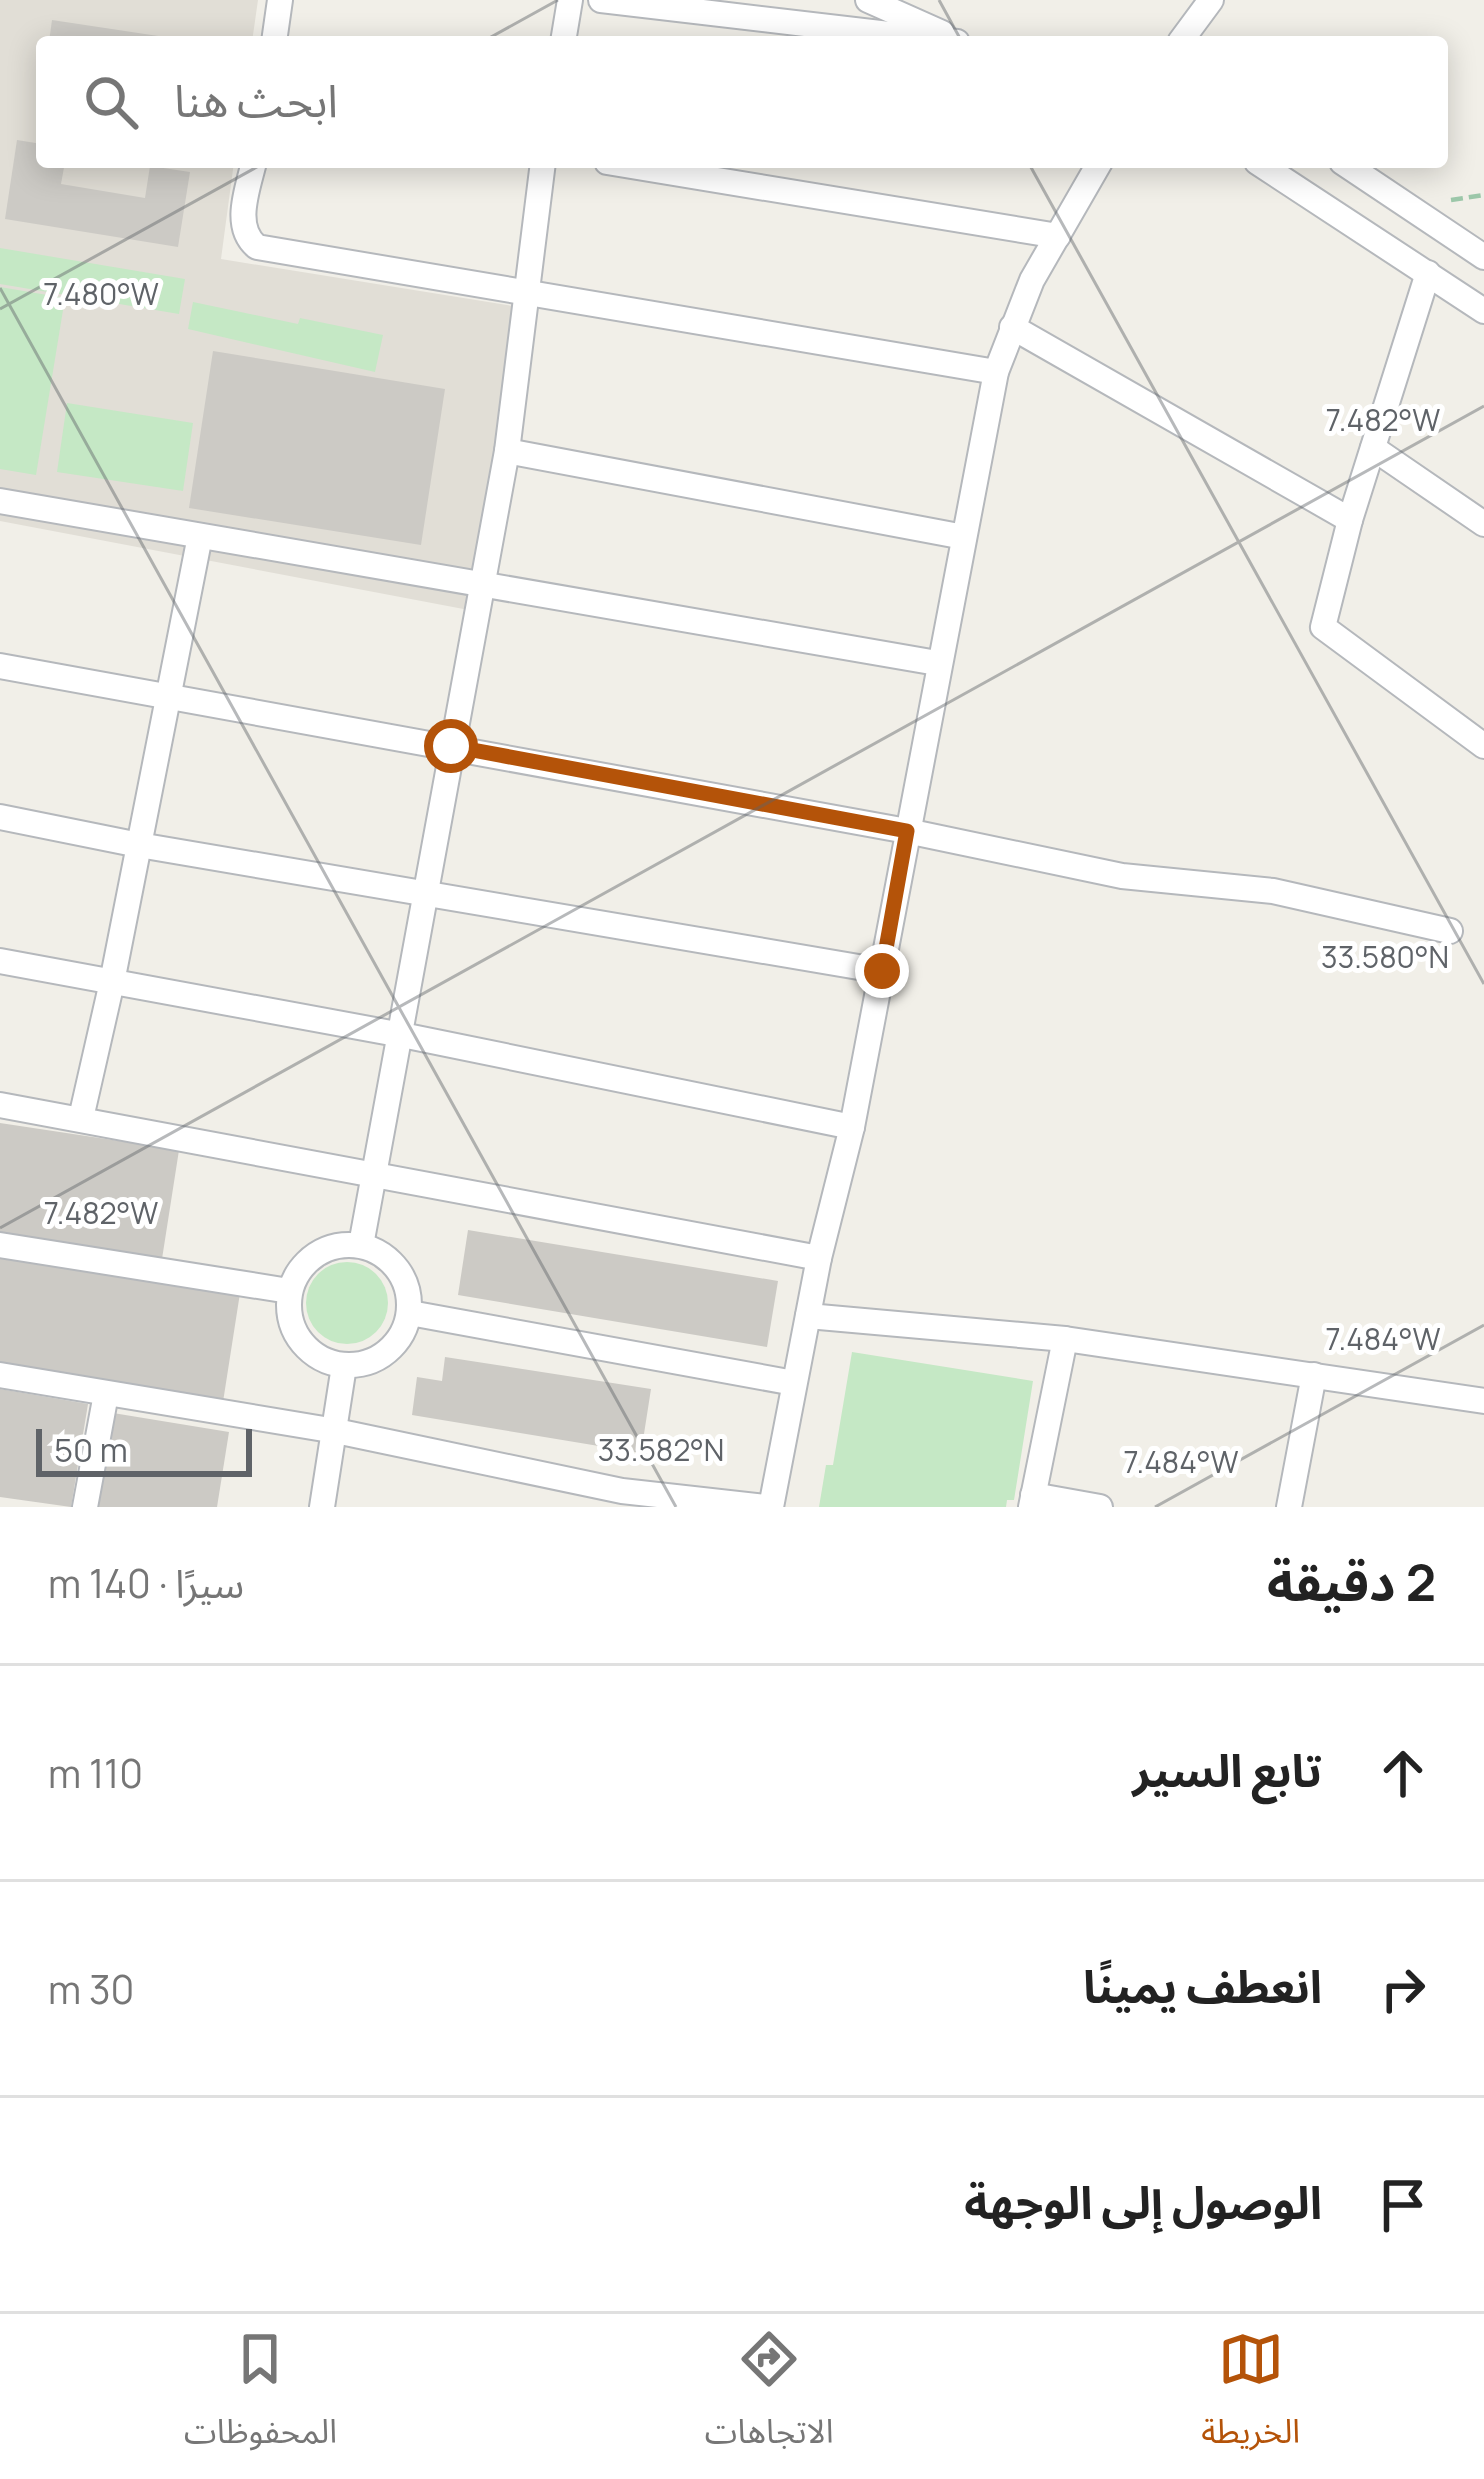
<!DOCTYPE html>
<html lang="ar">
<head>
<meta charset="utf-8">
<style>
	:root { --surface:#fff; --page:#f6f6f6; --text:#222; --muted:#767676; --line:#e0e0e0; --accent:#b45309 }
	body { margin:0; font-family:Manrope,"Noto Sans Arabic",sans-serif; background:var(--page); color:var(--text); direction:rtl }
	.scale { position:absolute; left:36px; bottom:30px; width:216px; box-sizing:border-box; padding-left:12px; border:6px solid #5f6368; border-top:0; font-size:33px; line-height:42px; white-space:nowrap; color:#5f6368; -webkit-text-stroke:9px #fff; paint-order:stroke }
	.stop { position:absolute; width:36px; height:36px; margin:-27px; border:9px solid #b45309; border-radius:50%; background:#fff }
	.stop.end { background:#b45309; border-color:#fff; box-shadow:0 3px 12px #0008 }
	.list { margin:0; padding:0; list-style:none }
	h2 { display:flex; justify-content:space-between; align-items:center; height:156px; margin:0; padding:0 48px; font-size:51px }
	h2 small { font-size:39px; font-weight:400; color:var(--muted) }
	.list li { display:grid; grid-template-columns:78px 1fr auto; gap:36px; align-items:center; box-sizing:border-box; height:216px; padding:0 48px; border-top:3px solid var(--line) }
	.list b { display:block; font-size:45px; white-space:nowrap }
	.list em { font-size:39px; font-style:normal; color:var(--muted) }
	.icon { flex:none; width:66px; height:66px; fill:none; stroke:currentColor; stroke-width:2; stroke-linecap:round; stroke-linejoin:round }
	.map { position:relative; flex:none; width:1484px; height:1507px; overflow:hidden; direction:ltr }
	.search { position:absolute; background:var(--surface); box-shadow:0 6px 30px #0003; left:36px; right:36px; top:36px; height:132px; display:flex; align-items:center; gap:30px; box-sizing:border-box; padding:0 42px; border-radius:12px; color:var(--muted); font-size:45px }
	.sheet { height:804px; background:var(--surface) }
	nav { display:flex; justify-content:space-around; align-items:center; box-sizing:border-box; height:168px; border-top:3px solid var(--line); background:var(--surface); font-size:33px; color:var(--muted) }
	nav a { display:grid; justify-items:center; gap:6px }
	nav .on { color:var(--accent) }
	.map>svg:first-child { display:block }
	.education { fill:#e1ded6 }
	.green { fill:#c5e8c5 }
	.building { fill:#cccac5 }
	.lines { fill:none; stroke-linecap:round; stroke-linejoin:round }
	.street-casing { stroke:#b5b8bc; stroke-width:28 }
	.path { stroke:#9cc7a9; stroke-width:4.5; stroke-dasharray:12 6; stroke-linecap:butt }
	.street { stroke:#fff; stroke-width:24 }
	.route { stroke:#b45309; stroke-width:15 }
	.ticks { fill:none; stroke:#5f6368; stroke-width:3; stroke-opacity:0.45 }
	.ticks-label { font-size:30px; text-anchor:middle; fill:#5f6368; stroke:#fff; stroke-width:10; stroke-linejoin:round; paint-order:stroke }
</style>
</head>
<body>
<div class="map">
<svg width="1484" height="1507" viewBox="0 0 1484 1507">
	<rect width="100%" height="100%" fill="#f1efe8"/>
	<polygon class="education" points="0,0 258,0 252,42 42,42 42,162 234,162 221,259 525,308 474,611 0,521"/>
	<g class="green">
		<polygon points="0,248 185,279 179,314 0,284"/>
		<polygon points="0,287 65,298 36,475 0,469"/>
		<polygon points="193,302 298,324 300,318 383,335 375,372 188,329"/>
		<polygon points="67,403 193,423 183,491 57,472"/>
		<circle cx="347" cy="1303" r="41"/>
		<polygon points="852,1352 1033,1381 1014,1500 1007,1500 1006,1507 819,1507 826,1465 833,1465"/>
	</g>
	<g class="building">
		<polygon points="52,20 178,39 178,42 49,42"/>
		<polygon points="17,140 42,144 42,162 65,162 61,184 145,198 150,166 190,172 178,247 5,219"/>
		<polygon points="213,351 445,389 421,545 189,508"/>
		<polygon points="0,1123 179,1150 162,1259 0,1233"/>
		<polygon points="468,1230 778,1281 767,1347 458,1295"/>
		<polygon points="0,1254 240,1293 223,1402 0,1365"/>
		<polygon points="445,1357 651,1389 641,1453 412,1415 417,1377 442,1381"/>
		<polygon points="0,1389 88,1404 71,1507 0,1497"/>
		<polygon points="113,1413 229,1432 217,1507 98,1507"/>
	</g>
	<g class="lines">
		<defs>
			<g id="street">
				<polyline points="601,0 957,42"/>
				<polyline points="868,0 942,33"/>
				<polyline points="274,42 280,0"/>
				<polyline points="563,42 570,0"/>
				<polyline points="1180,42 1211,0"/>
				<path d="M254,162C248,188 232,227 257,247L996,372"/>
				<polyline points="607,162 1058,236"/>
				<polyline points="1257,162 1484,311"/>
				<polyline points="1342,162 1484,257"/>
				<polyline points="1012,327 1350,520 1323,627 1484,746"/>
				<polyline points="1373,448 1484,524"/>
				<polyline points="507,451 964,537"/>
				<polyline points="0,501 937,663"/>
				<polyline points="1350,520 1428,273"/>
				<polyline points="0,666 907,831 1122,876 1273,891 1450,931"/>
				<polyline points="0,817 139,845 882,971"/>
				<polyline points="0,961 402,1035 852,1127"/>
				<polyline points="0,1105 819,1258"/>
				<polyline points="81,1118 112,982 200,536"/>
				<circle cx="349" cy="1305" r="60"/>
				<polyline points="0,1245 289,1291"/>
				<polyline points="361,1245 507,451 543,162"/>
				<polyline points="410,1313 794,1383"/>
				<polyline points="808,1316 1065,1339 1484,1401"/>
				<polyline points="0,1375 336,1431 622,1491 765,1507"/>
				<polyline points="1033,1495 1100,1507"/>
				<polyline points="85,1507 106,1394"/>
				<polyline points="322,1507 344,1366"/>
				<polyline points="771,1507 819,1258 852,1127 996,372 1032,280 1100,162"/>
				<polyline points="1031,1507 1065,1339"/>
				<polyline points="1289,1507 1314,1375"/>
			</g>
		</defs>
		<use href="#street" class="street-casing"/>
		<polyline class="path" points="1451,200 1484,195"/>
		<use href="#street" class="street"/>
	</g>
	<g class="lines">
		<polyline class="route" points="451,746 907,831 882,971"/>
	</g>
	<path class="ticks" d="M939,0L962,42M482,42L558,0M1028,162L1484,984M0,288L676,1507M0,309L266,162M0,1228L1484,406M1155,1507L1484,1325"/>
	<g class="ticks-label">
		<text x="101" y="305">7.480°W</text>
		<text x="1383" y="431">7.482°W</text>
		<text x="1385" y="968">33.580°N</text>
		<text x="101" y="1224">7.482°W</text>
		<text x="1383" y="1350">7.484°W</text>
		<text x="661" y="1461">33.582°N</text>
		<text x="1181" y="1473">7.484°W</text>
	</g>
</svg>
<div class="scale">50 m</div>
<div class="stop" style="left:451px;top:746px"></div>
<div class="stop end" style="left:882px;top:971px"></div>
<div class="search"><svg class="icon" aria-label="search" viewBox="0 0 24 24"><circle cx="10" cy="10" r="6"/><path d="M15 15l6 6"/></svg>ابحث هنا</div>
</div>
<section class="sheet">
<h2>2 دقيقة<small>سيرًا · 140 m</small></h2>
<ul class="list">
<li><svg class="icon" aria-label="ahead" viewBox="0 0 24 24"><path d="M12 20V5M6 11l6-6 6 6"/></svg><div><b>تابع السير</b></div><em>110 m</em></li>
<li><svg class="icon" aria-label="right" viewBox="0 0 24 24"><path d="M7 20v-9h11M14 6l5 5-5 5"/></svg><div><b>انعطف يمينًا</b></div><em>30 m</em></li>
<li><svg class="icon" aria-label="arrive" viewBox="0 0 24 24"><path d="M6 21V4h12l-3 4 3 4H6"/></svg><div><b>الوصول إلى الوجهة</b></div></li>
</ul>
</section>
<nav>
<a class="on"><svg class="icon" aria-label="map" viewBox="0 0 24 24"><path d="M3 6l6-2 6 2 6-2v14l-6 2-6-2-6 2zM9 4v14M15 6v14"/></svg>الخريطة</a>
<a><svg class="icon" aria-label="directions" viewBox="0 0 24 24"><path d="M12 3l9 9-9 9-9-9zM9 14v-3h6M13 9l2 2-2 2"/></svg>الاتجاهات</a>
<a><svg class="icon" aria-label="saved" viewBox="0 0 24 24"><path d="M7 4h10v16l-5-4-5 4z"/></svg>المحفوظات</a>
</nav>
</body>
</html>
